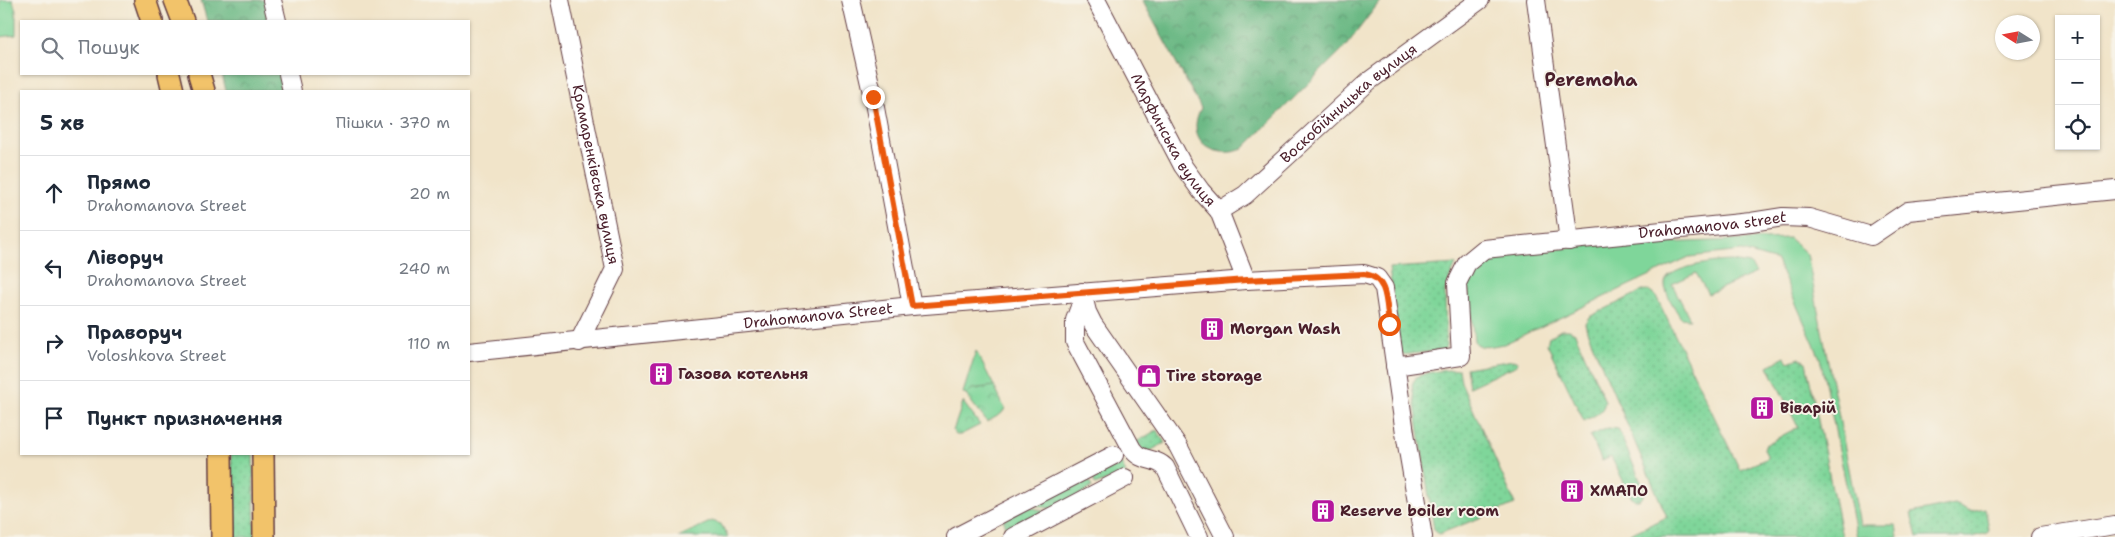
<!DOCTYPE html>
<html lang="uk">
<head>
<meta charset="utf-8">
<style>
	:root { --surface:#fff; --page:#f6f6f7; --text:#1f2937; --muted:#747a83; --line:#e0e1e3 }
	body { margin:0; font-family:"Shantell Sans",sans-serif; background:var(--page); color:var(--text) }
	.controls { position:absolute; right:15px; top:15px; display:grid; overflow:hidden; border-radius:0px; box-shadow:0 1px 4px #0004 }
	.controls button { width:45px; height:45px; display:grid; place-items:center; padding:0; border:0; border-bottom:1px solid var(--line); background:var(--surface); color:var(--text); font:25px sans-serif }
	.compass { position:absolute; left:1995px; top:15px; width:45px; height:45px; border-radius:50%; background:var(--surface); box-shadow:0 1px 4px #0004; rotate:281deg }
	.stop { position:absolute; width:15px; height:15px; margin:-11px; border:4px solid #ea580c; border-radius:50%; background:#fff }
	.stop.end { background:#ea580c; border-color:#fff; box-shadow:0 1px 5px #0008 }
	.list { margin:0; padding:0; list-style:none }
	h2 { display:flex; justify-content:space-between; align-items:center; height:65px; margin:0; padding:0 20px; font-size:21px }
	h2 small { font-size:16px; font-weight:400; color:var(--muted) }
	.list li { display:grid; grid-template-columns:32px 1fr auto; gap:15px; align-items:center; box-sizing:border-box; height:75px; padding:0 20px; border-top:1px solid var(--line) }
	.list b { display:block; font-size:19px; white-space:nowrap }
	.list p { margin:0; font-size:16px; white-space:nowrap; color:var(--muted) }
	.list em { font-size:16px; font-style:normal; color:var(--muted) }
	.icon { flex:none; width:28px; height:28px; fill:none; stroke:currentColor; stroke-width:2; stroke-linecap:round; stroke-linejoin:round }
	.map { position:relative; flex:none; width:2115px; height:537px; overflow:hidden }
	.search { position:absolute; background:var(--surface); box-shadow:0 1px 4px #0004; left:20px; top:20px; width:450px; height:55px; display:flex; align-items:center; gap:12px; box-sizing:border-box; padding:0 18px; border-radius:0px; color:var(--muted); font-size:19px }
	.panel { position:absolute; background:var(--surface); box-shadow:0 1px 4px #0004; left:20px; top:90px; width:450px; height:365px; border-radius:0px }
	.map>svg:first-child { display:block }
	.grass { fill:url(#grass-dots); stroke:#647a62 }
	.forest { fill:url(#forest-crowns); stroke:#586b56 }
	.park { fill:url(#park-crowns); stroke:#647a62 }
	.garden { fill:#7fd69a; stroke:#647a62 }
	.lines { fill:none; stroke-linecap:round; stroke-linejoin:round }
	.minor-casing { stroke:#633d43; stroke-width:20 }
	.major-casing { stroke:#633d43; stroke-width:24 }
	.minor { stroke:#fff; stroke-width:18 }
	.major { stroke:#f2c36a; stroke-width:21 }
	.route { stroke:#ea580c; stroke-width:6 }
	.labels { text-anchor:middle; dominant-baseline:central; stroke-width:4; stroke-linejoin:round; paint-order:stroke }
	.street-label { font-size:15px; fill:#4a1f2b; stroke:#f7f3e8 }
	.poi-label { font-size:15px; font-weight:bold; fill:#4a1f2b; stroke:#f7f3e8; text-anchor:start }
	.quarter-label { font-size:18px; font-weight:bold; fill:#4a1f2b; stroke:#f7f3e8 }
</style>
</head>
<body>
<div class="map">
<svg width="2115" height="537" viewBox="0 0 2115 537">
	<defs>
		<pattern id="grass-dots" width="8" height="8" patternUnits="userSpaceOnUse" patternTransform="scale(1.25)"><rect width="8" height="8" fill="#7fd69a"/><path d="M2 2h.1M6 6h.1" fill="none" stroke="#6fb785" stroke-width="1.8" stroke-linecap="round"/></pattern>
		<pattern id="forest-crowns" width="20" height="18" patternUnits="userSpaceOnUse" patternTransform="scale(1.25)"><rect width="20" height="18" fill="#67b782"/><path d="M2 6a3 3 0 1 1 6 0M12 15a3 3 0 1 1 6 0" fill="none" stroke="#57946b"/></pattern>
		<pattern id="park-crowns" width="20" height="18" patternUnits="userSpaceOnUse" patternTransform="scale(1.25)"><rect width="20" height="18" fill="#7fd69a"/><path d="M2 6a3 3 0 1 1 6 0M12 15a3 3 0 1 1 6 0" fill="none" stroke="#6fb785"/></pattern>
	</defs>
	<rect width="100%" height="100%" fill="#f7f3e8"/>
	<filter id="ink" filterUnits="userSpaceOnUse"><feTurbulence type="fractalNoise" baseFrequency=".02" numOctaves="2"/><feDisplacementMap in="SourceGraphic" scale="10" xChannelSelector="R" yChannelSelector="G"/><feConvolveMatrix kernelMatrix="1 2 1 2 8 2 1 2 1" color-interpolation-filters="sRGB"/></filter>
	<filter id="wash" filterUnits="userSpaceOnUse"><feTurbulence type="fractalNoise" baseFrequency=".0096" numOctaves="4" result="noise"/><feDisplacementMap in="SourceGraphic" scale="20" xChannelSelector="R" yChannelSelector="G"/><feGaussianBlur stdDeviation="1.12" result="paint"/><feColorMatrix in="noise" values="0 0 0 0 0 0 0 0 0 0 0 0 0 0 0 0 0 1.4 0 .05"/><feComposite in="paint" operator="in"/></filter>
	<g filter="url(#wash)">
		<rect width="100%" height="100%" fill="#f1e4c9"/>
		<g class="grass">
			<polygon points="1456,264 1445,290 1446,345 1444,350 1402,355 1400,351 1389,268"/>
			<polygon points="1642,291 1650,291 1656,296 1740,470 1768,458 1764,449 1765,445 1798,427 1768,366 1785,357 1788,362 1799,358 1806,362 1842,537 1623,537 1667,517 1587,331 1585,323 1589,317"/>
			<path d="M1561,330H1569L1575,333L1605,401C1604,413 1593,416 1584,421L1547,344L1549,337Z"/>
			<polygon points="1513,360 1518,362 1517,365 1469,387 1466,368"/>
			<path d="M1459,369L1461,382L1515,504L1439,534L1434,530L1412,385C1415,370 1446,371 1459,369Z"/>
			<polygon points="1608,428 1618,429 1643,487 1643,496 1639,500 1635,500 1631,496 1611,457 1602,461 1590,436"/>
			<polygon points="1157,430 1165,443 1146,453 1136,442"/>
			<polygon points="231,454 253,454 255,537 234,537"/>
			<polygon points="1955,504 1970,511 1985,508 1989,529 1987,533 1972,537 1917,537 1911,513"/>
		</g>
		<g class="forest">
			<polygon points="201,0 272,0 277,21 207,21"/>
			<path d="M1142,0H1381L1346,46L1243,149C1213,161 1184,139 1201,108Z"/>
			<polygon points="222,74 288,74 292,91 226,91"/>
		</g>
		<g class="park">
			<polygon points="994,386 1005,409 1001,414 987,422 966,395 971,389"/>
			<polygon points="963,402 980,425 960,435 956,435 953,431"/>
			<polygon points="1083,478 1089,481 1092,487 1055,510 1033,504"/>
			<polygon points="1028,506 1050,513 1010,534 1003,520"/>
		</g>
		<g class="garden">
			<polygon points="0,0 13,0 16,11 16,35 0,37"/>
			<path d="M1789,238L1807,254L1860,525H1896L1898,537H1857L1820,358L1777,261L1742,251L1689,257L1504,344C1494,345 1481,351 1474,341L1466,271L1490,257L1582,246Z"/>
			<path d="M1732,261L1750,264L1756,273L1708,294L1696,273L1672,284L1690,319L1681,318C1676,310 1664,293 1665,283C1667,266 1719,261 1732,261Z"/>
			<polygon points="976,351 994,386 972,389 966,395 963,393"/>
			<polygon points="1119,459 1126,473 1095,485 1092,475"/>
			<polygon points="712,521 721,524 728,537 678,537"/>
		</g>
	</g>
	<g filter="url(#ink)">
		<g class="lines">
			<defs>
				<g id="minor">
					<polyline points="272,0 277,21"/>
					<path id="s1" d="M560,0L615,269L579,342"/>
					<polyline points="851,0 873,97 912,306"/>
					<path id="s2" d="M1096,0L1183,166L1201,191L1219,211L1246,280"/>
					<polyline points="1536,0 1569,241"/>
					<polyline points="288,74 292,91"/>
					<path id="s3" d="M1219,211L1245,195L1369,81L1480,0"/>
					<polyline points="1082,292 1087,312 1093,324 1178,446 1225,537"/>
					<path d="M1083,299L1075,320V342L1132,449C1142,463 1154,456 1165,467L1199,537"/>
					<path id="s4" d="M469,352L912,306L1246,280L1364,274L1377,278L1384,288L1405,433L1423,537"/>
					<path id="s5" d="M1395,366L1461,356L1457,283L1467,263L1484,249L1751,222L1783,217L1809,218L1871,236L1908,211L2115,190"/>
					<polyline points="956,537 1114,455"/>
					<polyline points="1013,537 1125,478"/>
					<polyline points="2040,537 2115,525"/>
				</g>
				<g id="major">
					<polyline points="145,0 152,21"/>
					<polyline points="175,0 183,21"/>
					<polyline points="169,74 173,91"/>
					<polyline points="199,74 204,91"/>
					<polyline points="221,454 222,537"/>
					<polyline points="263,454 264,537"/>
				</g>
			</defs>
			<use href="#minor" class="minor-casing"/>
			<use href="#major" class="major-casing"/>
			<use href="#minor" class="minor"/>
			<use href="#major" class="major"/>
		</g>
	</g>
	<g class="lines" filter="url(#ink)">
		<path class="route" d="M873,97L912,306L1246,280L1364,274C1389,277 1386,305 1389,324"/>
	</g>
	<defs>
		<symbol id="building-square" viewBox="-11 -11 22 22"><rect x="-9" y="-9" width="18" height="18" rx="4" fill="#b5179e" stroke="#f7f3e8"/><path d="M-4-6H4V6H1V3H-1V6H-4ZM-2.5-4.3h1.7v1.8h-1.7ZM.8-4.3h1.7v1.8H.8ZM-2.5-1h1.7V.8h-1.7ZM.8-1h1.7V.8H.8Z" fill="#fff"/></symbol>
		<symbol id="shop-square" viewBox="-11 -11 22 22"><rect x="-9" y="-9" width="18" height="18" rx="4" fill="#b5179e" stroke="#f7f3e8"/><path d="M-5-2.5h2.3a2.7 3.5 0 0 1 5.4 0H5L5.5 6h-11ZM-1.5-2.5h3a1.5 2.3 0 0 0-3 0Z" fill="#fff"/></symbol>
	</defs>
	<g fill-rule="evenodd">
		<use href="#building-square" x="1198" y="315" width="28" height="28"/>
		<use href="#building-square" x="647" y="360" width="28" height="28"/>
		<use href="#shop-square" x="1135" y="362" width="28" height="28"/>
		<use href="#building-square" x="1748" y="394" width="28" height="28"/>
		<use href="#building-square" x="1558" y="477" width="28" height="28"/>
		<use href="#building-square" x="1309" y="497" width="28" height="28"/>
	</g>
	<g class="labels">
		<g class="street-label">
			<text stroke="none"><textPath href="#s3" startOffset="169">Воскобійницька вулиця</textPath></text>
			<text stroke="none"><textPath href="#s2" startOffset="160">Марфинська вулиця</textPath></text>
			<text stroke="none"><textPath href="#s1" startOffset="178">Крамаренківська вулиця</textPath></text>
			<text stroke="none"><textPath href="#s5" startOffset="414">Drahomanova street</textPath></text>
			<text stroke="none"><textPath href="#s4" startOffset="351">Drahomanova Street</textPath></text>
		</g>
		<g class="poi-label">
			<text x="1230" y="329">Morgan Wash</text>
			<text x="678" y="374">Газова котельня</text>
			<text x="1166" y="376">Tire storage</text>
			<text x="1780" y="408">Віварій</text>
			<text x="1590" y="491">ХМАПО</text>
			<text x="1340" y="511">Reserve boiler room</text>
		</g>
		<g class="quarter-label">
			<text x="1591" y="80">Peremoha</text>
		</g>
	</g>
</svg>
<div class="controls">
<button>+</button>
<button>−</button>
<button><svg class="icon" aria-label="locate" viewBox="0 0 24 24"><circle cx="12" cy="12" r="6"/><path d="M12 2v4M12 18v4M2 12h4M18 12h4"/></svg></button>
</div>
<svg class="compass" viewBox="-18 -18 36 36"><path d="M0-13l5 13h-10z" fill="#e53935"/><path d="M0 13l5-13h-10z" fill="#747a83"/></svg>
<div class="stop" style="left:1389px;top:324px"></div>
<div class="stop end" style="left:873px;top:97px"></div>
<div class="search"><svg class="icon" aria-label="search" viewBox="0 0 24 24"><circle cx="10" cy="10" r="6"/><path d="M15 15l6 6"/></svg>Пошук</div>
<section class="panel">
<h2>5 хв<small>Пішки · 370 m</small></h2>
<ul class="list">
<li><svg class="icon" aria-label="ahead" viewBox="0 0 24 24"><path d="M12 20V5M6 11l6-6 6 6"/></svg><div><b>Прямо</b><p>Drahomanova Street</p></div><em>20 m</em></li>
<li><svg class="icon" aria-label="left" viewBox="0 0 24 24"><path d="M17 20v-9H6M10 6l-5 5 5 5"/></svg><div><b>Ліворуч</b><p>Drahomanova Street</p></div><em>240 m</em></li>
<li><svg class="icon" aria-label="right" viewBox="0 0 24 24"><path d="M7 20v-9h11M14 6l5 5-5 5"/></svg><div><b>Праворуч</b><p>Voloshkova Street</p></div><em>110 m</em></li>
<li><svg class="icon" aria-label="arrive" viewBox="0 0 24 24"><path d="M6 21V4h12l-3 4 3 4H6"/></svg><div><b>Пункт призначення</b></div></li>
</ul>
</section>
</div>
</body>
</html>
